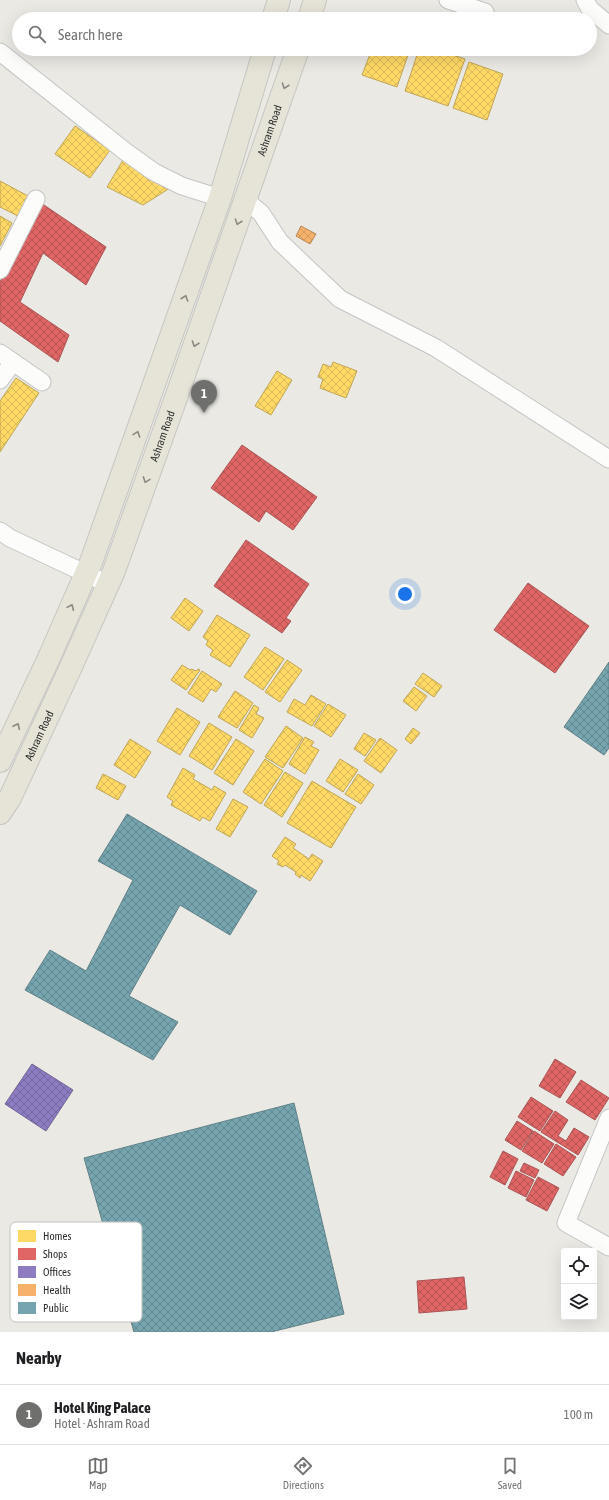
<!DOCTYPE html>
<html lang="en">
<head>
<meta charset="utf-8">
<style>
	:root { --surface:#fff; --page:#f2f2f2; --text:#202124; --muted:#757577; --line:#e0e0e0; --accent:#6f6f6d }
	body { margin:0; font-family:"Asap Condensed",sans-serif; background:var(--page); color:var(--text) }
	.controls { position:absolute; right:12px; bottom:12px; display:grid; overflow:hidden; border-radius:4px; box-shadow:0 4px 16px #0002 }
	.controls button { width:36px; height:36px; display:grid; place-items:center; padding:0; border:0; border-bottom:1px solid var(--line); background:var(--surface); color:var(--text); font:20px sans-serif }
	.you { position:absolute; left:405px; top:594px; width:14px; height:14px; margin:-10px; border:3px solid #fff; border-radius:50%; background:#1a73e8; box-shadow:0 0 0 6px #1a73e833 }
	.badge { display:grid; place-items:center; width:26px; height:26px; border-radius:50%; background:var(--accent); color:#fff; font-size:13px; font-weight:700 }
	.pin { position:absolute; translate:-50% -33px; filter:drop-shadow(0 1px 2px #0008) }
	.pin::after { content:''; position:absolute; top:21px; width:14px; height:12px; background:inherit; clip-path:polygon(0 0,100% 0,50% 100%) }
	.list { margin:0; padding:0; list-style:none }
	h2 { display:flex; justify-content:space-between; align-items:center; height:52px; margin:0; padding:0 16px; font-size:17px }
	h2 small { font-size:13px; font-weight:400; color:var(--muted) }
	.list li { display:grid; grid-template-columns:26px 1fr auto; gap:12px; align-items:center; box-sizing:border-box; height:60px; padding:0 16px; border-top:1px solid var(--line) }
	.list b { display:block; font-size:15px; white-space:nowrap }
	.list p { margin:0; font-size:13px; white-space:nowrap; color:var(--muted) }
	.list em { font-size:13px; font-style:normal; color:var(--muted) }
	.icon { flex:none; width:22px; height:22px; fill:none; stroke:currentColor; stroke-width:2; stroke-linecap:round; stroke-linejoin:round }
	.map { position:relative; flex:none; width:609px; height:1332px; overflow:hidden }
	.search { position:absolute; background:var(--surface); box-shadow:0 4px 16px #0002; left:12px; right:12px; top:12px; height:44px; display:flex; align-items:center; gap:10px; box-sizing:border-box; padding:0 14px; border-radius:22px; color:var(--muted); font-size:15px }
	.sheet { height:112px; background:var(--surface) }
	nav { display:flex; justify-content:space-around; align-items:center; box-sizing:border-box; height:56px; border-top:1px solid var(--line); background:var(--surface); font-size:11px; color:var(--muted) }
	nav a { display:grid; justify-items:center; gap:2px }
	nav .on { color:var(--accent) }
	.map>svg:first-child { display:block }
	.homes { fill:url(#homes-cross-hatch); stroke:#c0a555 }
	.shops { fill:url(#shops-cross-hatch); stroke:#a55 }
	.offices { fill:url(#offices-cross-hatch); stroke:#716496 }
	.health { fill:url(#health-cross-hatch); stroke:#ba8a58 }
	.public { fill:url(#public-cross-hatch); stroke:#608188 }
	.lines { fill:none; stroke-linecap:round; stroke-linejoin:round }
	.minor-casing { stroke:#c4c4c4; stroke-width:19 }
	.major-casing { stroke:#c6c5c3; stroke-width:24 }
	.minor { stroke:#fcfcfb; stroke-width:17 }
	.major { stroke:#e6e4d7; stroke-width:22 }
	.oneway { stroke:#8a8882 }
	.labels { text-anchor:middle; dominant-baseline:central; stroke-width:4; stroke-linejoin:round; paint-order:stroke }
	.street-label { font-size:11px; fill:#2d2d2d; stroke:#fff }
	.key { fill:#fff; stroke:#c0c0c0; stroke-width:1 }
	.key-label { font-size:11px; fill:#2d2d2d }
</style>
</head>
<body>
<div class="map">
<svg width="609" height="1332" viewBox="0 0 609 1332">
	<defs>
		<pattern id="homes-cross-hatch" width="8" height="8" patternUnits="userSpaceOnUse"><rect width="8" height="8" fill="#ffd966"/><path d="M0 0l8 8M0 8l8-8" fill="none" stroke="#dbbb59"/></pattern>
		<pattern id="shops-cross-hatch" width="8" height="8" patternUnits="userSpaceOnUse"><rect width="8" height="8" fill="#e06666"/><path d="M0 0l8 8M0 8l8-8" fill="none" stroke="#b65454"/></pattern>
		<pattern id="offices-cross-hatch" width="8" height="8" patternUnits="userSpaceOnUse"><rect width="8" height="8" fill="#8e7cc3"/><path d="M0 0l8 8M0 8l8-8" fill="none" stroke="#74669f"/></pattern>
		<pattern id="health-cross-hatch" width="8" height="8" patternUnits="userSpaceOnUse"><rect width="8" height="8" fill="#f6b26b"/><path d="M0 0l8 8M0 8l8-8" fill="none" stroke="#d3995d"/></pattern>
		<pattern id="public-cross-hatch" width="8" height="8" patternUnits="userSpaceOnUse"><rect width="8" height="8" fill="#76a5af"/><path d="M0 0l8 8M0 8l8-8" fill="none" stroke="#61878f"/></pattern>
	</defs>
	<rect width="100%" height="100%" fill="#eae9e4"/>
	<g class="homes">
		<polygon points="372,49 410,49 397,87 362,75"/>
		<polygon points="419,49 436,49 465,59 448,106 405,91"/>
		<polygon points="469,62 503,74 487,120 453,108"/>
		<polygon points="75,126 110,150 90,178 55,154"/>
		<polygon points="123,160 170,188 143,205 107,187"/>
		<polygon points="0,181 28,196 18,216 0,207"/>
		<polygon points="0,216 12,223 0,246"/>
		<polygon points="333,362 357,371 346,398 320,388 323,379 318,377 323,364 331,367"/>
		<polygon points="277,371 292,380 271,415 255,406"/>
		<polygon points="16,378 39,393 0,452 0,401"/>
		<polygon points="185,598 203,611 189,631 171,618"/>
		<polygon points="217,615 250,635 230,667 210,655 213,650 206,645 208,641 203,637"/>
		<polygon points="265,647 284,659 263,690 244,677"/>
		<polygon points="287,660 302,670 280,702 265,692"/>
		<polygon points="182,665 190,670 191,669 196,671 198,669 200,670 186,690 171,680"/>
		<polygon points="202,671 222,684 216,692 211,689 203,702 188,693"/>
		<polygon points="423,673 442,686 434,697 415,684"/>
		<polygon points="414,687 427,696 416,711 403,701"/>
		<polygon points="235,691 253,703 237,728 218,717"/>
		<polygon points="311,695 326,704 312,726 287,712 294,699 305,705"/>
		<polygon points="328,704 346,715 331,737 314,726"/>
		<polygon points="254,705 259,708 256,714 264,718 252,738 239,730"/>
		<polygon points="177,708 200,722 180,755 157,741"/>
		<polygon points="209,723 232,737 212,770 189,756"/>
		<polygon points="286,726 303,738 283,768 265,757"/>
		<polygon points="413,728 420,733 411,744 405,739"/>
		<polygon points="364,733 376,740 365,756 354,749"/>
		<polygon points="305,737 314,742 311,746 319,750 305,774 289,764"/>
		<polygon points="380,738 397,750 381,773 364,761"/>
		<polygon points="130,739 151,752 135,778 114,765"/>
		<polygon points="236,739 254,751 233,785 214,773"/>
		<polygon points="265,759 283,771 261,804 243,792"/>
		<polygon points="340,759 358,770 343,792 326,781"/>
		<polygon points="183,768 195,775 193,779 212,790 214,786 226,793 210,821 202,817 200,821 171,805 173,801 167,797"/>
		<polygon points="285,772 303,783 282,817 264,805"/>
		<polygon points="103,774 126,786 118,800 96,788"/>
		<polygon points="358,774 374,785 361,804 345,794"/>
		<polygon points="312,781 356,807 331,848 287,823"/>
		<polygon points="233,799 248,807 230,837 216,829"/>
		<polygon points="285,837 296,844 293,848 309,859 312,854 323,861 310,881 301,875 300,878 295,874 296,872 285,865 283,867 277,864 279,861 272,856"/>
	</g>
	<g class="shops">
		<polygon points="41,203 106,247 86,285 43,253 20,302 69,335 58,362 0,321 0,282"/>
		<polygon points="242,445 317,497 293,530 266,511 259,522 211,488"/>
		<polygon points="246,540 309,584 286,618 291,621 282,633 214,586"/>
		<polygon points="528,583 589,626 555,673 494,630"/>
		<polygon points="555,1059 576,1072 560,1098 539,1086"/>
		<polygon points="581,1080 609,1098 595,1120 566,1102"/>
		<polygon points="531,1097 553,1111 540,1131 518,1117"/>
		<polygon points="555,1111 568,1120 558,1136 566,1141 574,1128 589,1137 578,1155 541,1132"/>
		<polygon points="517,1121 533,1131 521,1150 505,1140"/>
		<polygon points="534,1131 554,1144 542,1163 522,1151"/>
		<polygon points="556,1144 576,1157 563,1176 544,1164"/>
		<polygon points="503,1151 518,1159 505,1185 490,1177"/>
		<polygon points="524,1163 539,1170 535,1178 520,1171"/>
		<polygon points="516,1171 534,1180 526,1197 508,1188"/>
		<polygon points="538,1177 559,1188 547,1211 526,1200"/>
		<polygon points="464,1277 467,1309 419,1313 417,1281"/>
	</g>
	<polygon class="offices" points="32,1064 73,1090 46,1131 5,1104"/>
	<polygon class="health" points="301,226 316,234 310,244 296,236"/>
	<g class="public">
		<polygon points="609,662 609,748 604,755 564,727"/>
		<polygon points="127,814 257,891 230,935 180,905 129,996 178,1022 153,1060 25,990 50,950 86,971 133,880 98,861"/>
		<polygon points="294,1103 344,1314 271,1332 134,1332 84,1158"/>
	</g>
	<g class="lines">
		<defs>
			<g id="minor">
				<polyline points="448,0 485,12"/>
				<polyline points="585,0 590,9 609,25"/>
				<polyline points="0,52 126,152 154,172 182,186 220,198"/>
				<polyline points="245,200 261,213 280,242 340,299 436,348 609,459"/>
				<polyline points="0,270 36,199"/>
				<polyline points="0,353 42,382"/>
				<polyline points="0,380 13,362"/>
				<polyline points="0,531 10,538 108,584"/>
				<polyline points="609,1118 566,1223 609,1247"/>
			</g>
			<g id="major">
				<polyline points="273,19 279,0"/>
				<polyline points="309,19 315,0"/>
				<polyline points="0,761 48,660 91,562 220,198 265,49"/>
				<path id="s1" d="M0,813L10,798L70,669L114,571L177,395L298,49"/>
			</g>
		</defs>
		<use href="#minor" class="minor-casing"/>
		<use href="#major" class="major-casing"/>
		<use href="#minor" class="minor"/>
		<use href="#major" class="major"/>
	</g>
	<defs><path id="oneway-chevron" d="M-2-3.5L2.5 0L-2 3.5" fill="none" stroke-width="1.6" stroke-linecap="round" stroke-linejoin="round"/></defs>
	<g class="oneway">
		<use href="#oneway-chevron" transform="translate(285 86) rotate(109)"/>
		<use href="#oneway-chevron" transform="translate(238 222) rotate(109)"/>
		<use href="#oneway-chevron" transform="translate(185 298) rotate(-71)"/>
		<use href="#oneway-chevron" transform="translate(195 344) rotate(109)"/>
		<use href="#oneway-chevron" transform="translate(137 434) rotate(-70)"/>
		<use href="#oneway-chevron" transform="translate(146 480) rotate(110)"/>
		<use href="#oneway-chevron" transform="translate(71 607) rotate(-66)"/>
		<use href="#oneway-chevron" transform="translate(17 726) rotate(-65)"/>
	</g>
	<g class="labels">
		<g class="street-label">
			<text stroke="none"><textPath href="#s1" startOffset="735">Ashram Road</textPath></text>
			<text stroke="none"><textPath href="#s1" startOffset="411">Ashram Road</textPath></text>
			<text stroke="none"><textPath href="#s1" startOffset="87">Ashram Road</textPath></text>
		</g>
	</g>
	<rect x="10" y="1222" width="132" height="100" rx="6" class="key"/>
	<rect x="18" y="1230" width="18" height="12" fill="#ffd966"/>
	<rect x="18" y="1248" width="18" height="12" fill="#e06666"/>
	<rect x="18" y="1266" width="18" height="12" fill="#8e7cc3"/>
	<rect x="18" y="1284" width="18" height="12" fill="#f6b26b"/>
	<rect x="18" y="1302" width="18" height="12" fill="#76a5af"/>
	<g class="key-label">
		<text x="43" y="1240">Homes</text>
		<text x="43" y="1258">Shops</text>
		<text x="43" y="1276">Offices</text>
		<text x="43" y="1294">Health</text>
		<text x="43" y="1312">Public</text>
	</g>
</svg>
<div class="controls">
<button><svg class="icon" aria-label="locate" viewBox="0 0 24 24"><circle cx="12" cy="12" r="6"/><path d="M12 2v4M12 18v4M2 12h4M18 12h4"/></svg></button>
<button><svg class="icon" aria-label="layers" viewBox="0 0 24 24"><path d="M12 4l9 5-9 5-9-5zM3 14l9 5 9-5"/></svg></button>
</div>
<div class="you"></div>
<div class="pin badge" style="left:204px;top:413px">1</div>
<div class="search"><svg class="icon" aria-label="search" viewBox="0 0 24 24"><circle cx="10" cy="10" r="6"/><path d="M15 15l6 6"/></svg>Search here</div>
</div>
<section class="sheet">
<h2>Nearby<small></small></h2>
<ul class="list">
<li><span class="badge">1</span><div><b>Hotel King Palace</b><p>Hotel · Ashram Road</p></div><em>100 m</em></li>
</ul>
</section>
<nav>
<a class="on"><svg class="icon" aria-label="map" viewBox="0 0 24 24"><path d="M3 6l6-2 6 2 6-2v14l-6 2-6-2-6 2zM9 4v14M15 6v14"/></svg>Map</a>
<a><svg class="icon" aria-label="directions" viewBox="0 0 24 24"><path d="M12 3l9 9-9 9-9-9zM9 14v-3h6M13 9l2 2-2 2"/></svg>Directions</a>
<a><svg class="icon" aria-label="saved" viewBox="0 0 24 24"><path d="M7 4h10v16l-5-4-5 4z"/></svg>Saved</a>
</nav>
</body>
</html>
